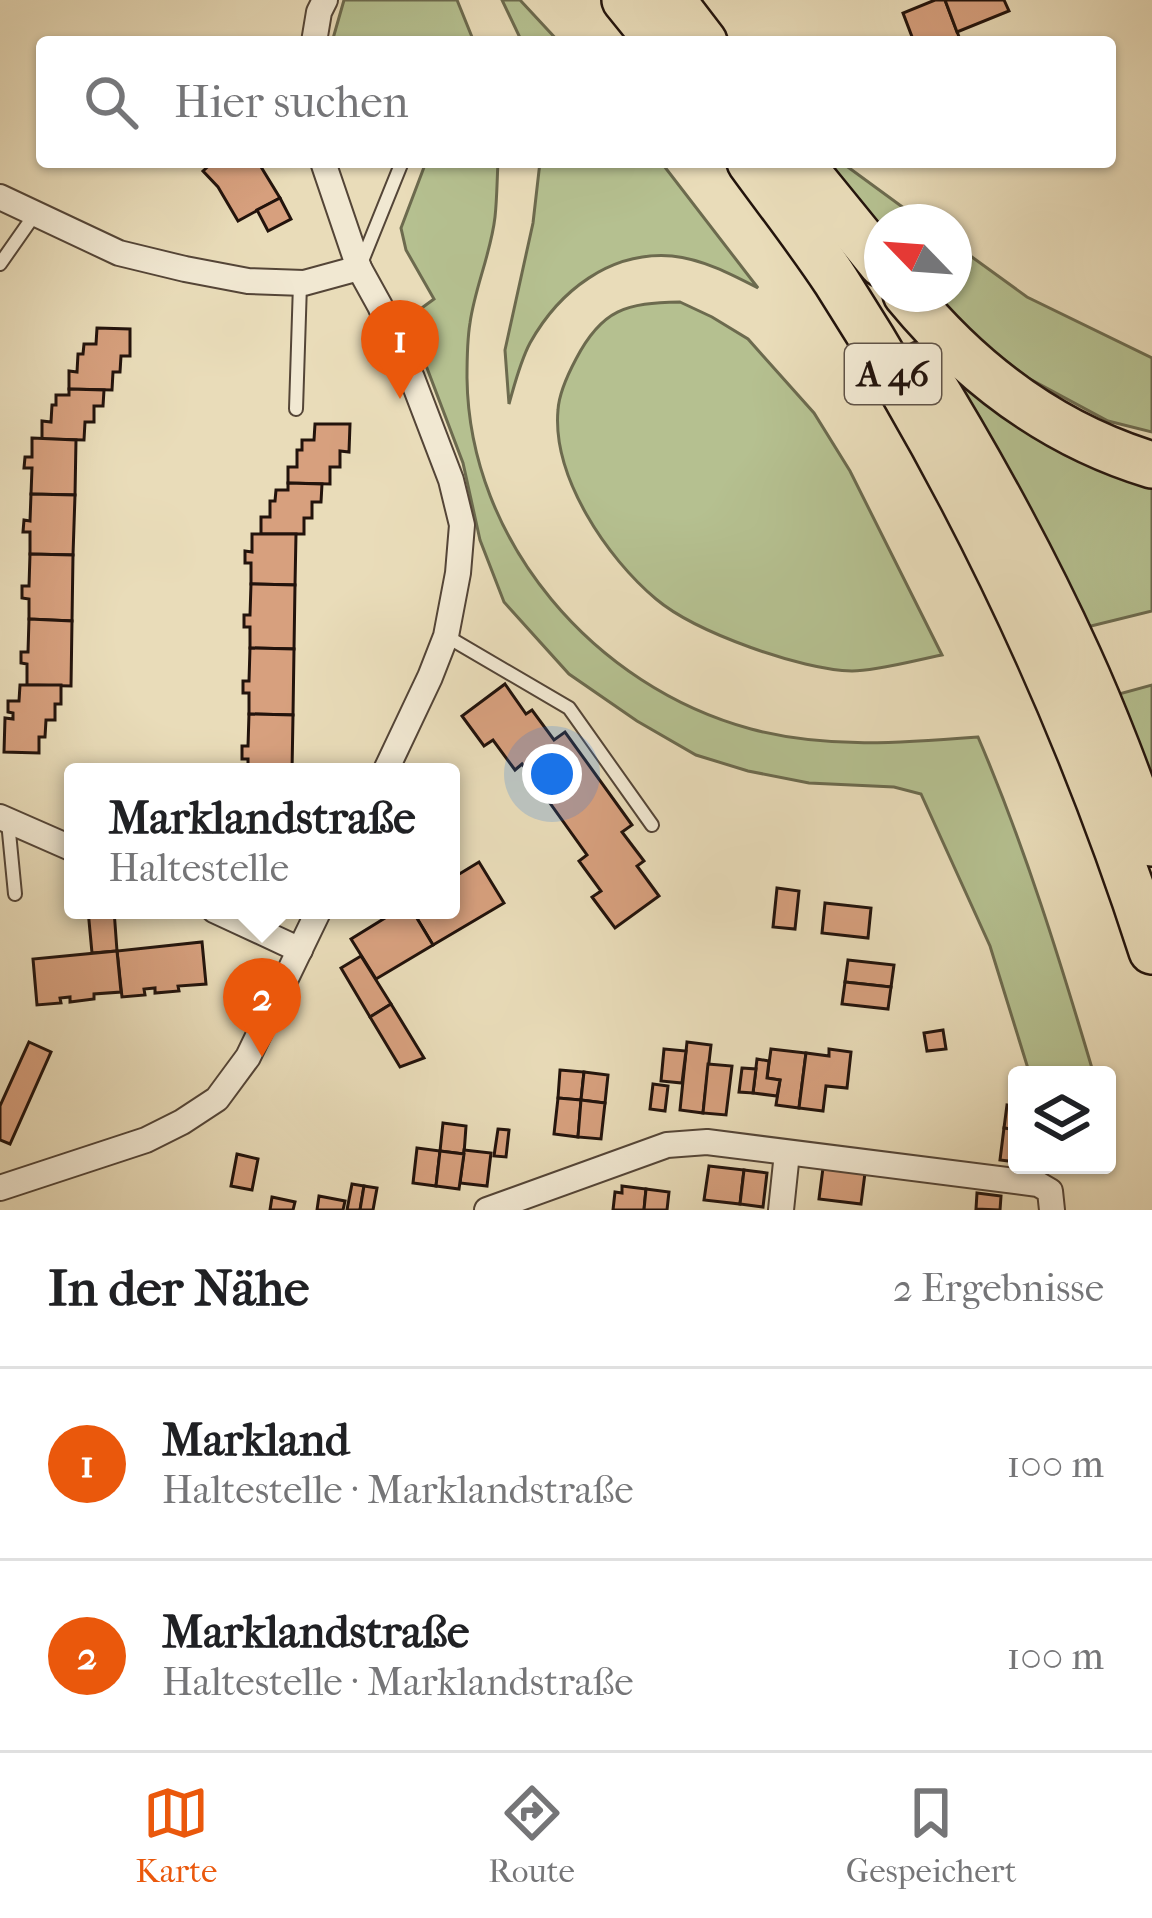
<!DOCTYPE html>
<html lang="de">
<head>
<meta charset="utf-8">
<style>
	:root { --surface:#fff; --page:#f6f6f6; --text:#202124; --muted:#757577; --line:#e0e0e0; --accent:#ea580c }
	body { margin:0; font-family:"IM FELL French Canon",serif; background:var(--page); color:var(--text) }
	.controls { position:absolute; right:36px; bottom:36px; display:grid; overflow:hidden; border-radius:12px; box-shadow:0 3px 9px #0004 }
	.controls button { width:108px; height:108px; display:grid; place-items:center; padding:0; border:0; border-bottom:3px solid var(--line); background:var(--surface); color:var(--text); font:60px sans-serif }
	.compass { position:absolute; left:864px; top:204px; width:108px; height:108px; border-radius:50%; background:var(--surface); box-shadow:0 3px 9px #0004; rotate:295deg }
	.you { position:absolute; left:552px; top:774px; width:42px; height:42px; margin:-30px; border:9px solid #fff; border-radius:50%; background:#1a73e8; box-shadow:0 0 0 18px #1a73e833 }
	.badge { display:grid; place-items:center; width:78px; height:78px; border-radius:50%; background:var(--accent); color:#fff; font-size:39px; font-weight:700 }
	.pin { position:absolute; translate:-50% -99px; filter:drop-shadow(0 3px 6px #0008) }
	.pin::after { content:''; position:absolute; top:63px; width:42px; height:36px; background:inherit; clip-path:polygon(0 0,100% 0,50% 100%) }
	.popup { position:absolute; left:64px; top:763px; width:396px; height:156px; box-sizing:border-box; display:grid; place-content:center; border-radius:12px; background:var(--surface); filter:drop-shadow(0 3px 9px #0005); font-size:39px; white-space:nowrap; color:var(--muted) }
	.popup b { font-size:45px; color:var(--text) }
	.popup::after { content:''; position:absolute; left:50%; top:100%; margin-left:-24px; border:24px solid transparent; border-top-color:var(--surface) }
	.list { margin:0; padding:0; list-style:none }
	h2 { display:flex; justify-content:space-between; align-items:center; height:156px; margin:0; padding:0 48px; font-size:51px }
	h2 small { font-size:39px; font-weight:400; color:var(--muted) }
	.list li { display:grid; grid-template-columns:78px 1fr auto; gap:36px; align-items:center; box-sizing:border-box; height:192px; padding:0 48px; border-top:3px solid var(--line) }
	.list b { display:block; font-size:45px; white-space:nowrap }
	.list p { margin:0; font-size:39px; white-space:nowrap; color:var(--muted) }
	.list em { font-size:39px; font-style:normal; color:var(--muted) }
	.icon { flex:none; width:66px; height:66px; fill:none; stroke:currentColor; stroke-width:2; stroke-linecap:round; stroke-linejoin:round }
	.map { position:relative; flex:none; width:1152px; height:1210px; overflow:hidden }
	.search { position:absolute; background:var(--surface); box-shadow:0 3px 9px #0004; left:36px; right:36px; top:36px; height:132px; display:flex; align-items:center; gap:30px; box-sizing:border-box; padding:0 42px; border-radius:12px; color:var(--muted); font-size:45px }
	.sheet { height:540px; background:var(--surface) }
	nav { display:flex; justify-content:space-around; align-items:center; box-sizing:border-box; height:168px; border-top:3px solid var(--line); background:var(--surface); font-size:33px; color:var(--muted) }
	nav a { display:grid; justify-items:center; gap:6px }
	nav .on { color:var(--accent) }
	.map>svg:first-child { display:block }
	.green { fill:#b5c090; stroke:#6c6a4e; stroke-width:3 }
	.building { fill:#d7a07e; stroke:#22130c; stroke-width:3 }
	.lines { fill:none; stroke-linecap:round; stroke-linejoin:round }
	.lane-casing { stroke:#544537; stroke-width:16 }
	.street-casing { stroke:#544537; stroke-width:28 }
	.highway-casing { stroke:#22130c; stroke-width:50 }
	.lane { stroke:#f1e8d2; stroke-width:12 }
	.street { stroke:#f1e8d2; stroke-width:24 }
	.highway { stroke:#e9dcb9; stroke-width:45 }
	.labels { text-anchor:middle; dominant-baseline:central; stroke-width:9; stroke-linejoin:round; paint-order:stroke }
	.shield { fill:#f1e8d2; stroke:#605347; stroke-width:3 }
	.shield-label { font-size:36px; font-weight:bold; fill:#22130c }
</style>
</head>
<body>
<div class="map">
<svg width="1152" height="1210" viewBox="0 0 1152 1210">
	<rect width="100%" height="100%" fill="#e9dcb9"/>
	<filter id="stains"><feTurbulence type="fractalNoise" baseFrequency=".00167" numOctaves="4"/><feColorMatrix values="0 0 0 0 .2 0 0 0 0 .09 0 0 0 0 .02 0 0 0 .5 -.17"/></filter>
	<radialGradient id="worn" r=".72"><stop offset=".6" stop-color="#630" stop-opacity="0"/><stop offset="1" stop-color="#630" stop-opacity=".3"/></radialGradient>
	<g class="green">
		<polygon points="344,0 457,0 474,42 332,42"/>
		<polygon points="502,0 520,0 559,42 522,42"/>
		<path d="M426,162H498C497,180 497,199 495,217C491,253 475,287 470,323C467,341 467,360 467,378C469,542 595,687 751,729C826,749 902,743 978,737C1025,847 1060,960 1094,1075H1030L990,946L921,794L894,787L809,783L748,771L696,755L637,721L569,674L504,602L480,540L463,463L408,318L434,299L406,250L401,228Z"/>
		<path d="M540,162H661L758,288C731,274 702,259 672,256C610,251 559,291 530,343C520,362 515,383 509,404L505,350L533,223Z"/>
		<polygon points="830,162 841,162 923,222 882,222 882,237"/>
		<polygon points="954,244 1027,297 1152,358 1152,432 1108,421 1028,378 923,297 921,294 954,294"/>
		<path d="M680,302L712,317L748,339L814,413L850,471L942,655C916,660 877,671 852,671C801,670 695,632 656,599C607,558 552,477 558,410C559,393 568,374 576,359C602,309 626,303 680,302Z"/>
		<polygon points="931,348 1152,477 1152,611 1083,628"/>
		<polygon points="1152,685 1152,815 1108,697"/>
	</g>
	<g class="building">
		<polygon points="935,0 945,0 961,42 914,42 903,13"/>
		<polygon points="945,0 1004,0 1009,11 957,32"/>
		<polygon points="213,162 258,162 280,198 238,221 218,187 203,171"/>
		<polygon points="280,198 291,219 268,231 257,210"/>
		<polygon points="97,328 130,329 130,356 121,356 120,372 113,372 112,390 69,389 69,371 77,372 78,354 83,354 84,344 96,344"/>
		<polygon points="69,389 104,390 103,406 94,406 94,422 85,422 84,440 42,439 42,421 51,422 52,405 56,405 56,395 69,395"/>
		<polygon points="315,424 350,424 349,452 340,451 340,467 330,467 330,484 288,483 288,467 297,467 297,450 302,450 302,440 314,440"/>
		<polygon points="32,438 76,440 75,495 31,494 32,468 24,468 25,457 32,457"/>
		<polygon points="288,483 322,484 321,502 312,502 312,518 304,518 304,534 261,534 261,517 270,517 270,501 275,501 276,490 288,490"/>
		<polygon points="31,494 75,495 73,555 30,554 30,532 23,532 24,520 30,521"/>
		<polygon points="252,534 296,534 295,585 251,584 251,563 245,563 245,551 252,552"/>
		<polygon points="30,554 73,555 72,621 29,619 29,599 22,598 22,586 29,586"/>
		<polygon points="251,584 295,585 294,649 250,648 250,627 244,627 244,615 250,615"/>
		<polygon points="29,619 72,621 71,686 27,685 27,664 21,663 21,652 28,652"/>
		<polygon points="250,648 294,649 293,715 249,714 249,693 243,693 243,681 249,681"/>
		<polygon points="505,684 526,714 532,710 554,740 565,732 632,825 622,832 644,861 637,866 659,896 615,928 592,897 601,891 579,861 587,855 522,764 515,770 493,740 484,746 462,716"/>
		<polygon points="20,685 61,685 61,704 55,704 55,720 46,720 45,737 39,737 39,753 4,752 5,718 13,719 13,713 8,712 8,701 19,701"/>
		<polygon points="249,714 293,715 292,772 248,772 248,759 242,759 242,746 248,746"/>
		<polygon points="479,862 504,903 433,945 412,910 451,910 451,879"/>
		<polygon points="777,888 799,891 795,929 773,927"/>
		<polygon points="825,903 871,908 868,938 822,933"/>
		<polygon points="88,910 114,910 117,951 92,953"/>
		<polygon points="398,910 412,910 433,945 376,979 351,939"/>
		<polygon points="202,942 206,984 178,986 179,991 155,993 155,988 144,989 145,995 122,997 117,951"/>
		<polygon points="117,951 121,992 94,994 94,999 70,1002 70,997 60,998 61,1003 37,1005 33,959"/>
		<polygon points="361,956 391,1004 370,1017 341,968"/>
		<polygon points="848,960 894,965 891,987 845,982"/>
		<polygon points="845,982 891,987 888,1009 842,1004"/>
		<polygon points="391,1004 424,1058 400,1067 370,1017"/>
		<polygon points="943,1030 946,1049 927,1051 924,1033"/>
		<polygon points="29,1042 51,1052 10,1144 0,1140 0,1106"/>
		<polygon points="687,1042 711,1045 703,1113 680,1110"/>
		<polygon points="664,1049 686,1051 682,1083 661,1081"/>
		<polygon points="771,1049 806,1053 799,1108 776,1105 780,1080 767,1078"/>
		<polygon points="829,1049 851,1052 847,1088 826,1086 823,1111 799,1108 806,1053 829,1056"/>
		<polygon points="757,1059 769,1061 767,1078 780,1080 777,1096 753,1093"/>
		<polygon points="708,1064 732,1066 726,1115 703,1113"/>
		<polygon points="742,1068 756,1069 753,1093 739,1092"/>
		<polygon points="560,1070 584,1072 581,1100 558,1098"/>
		<polygon points="584,1072 608,1075 605,1103 581,1100"/>
		<polygon points="653,1084 668,1086 665,1111 650,1109"/>
		<polygon points="558,1098 581,1100 578,1137 554,1134"/>
		<polygon points="581,1100 605,1103 601,1139 578,1137"/>
		<polygon points="1007,1105 1017,1106 1017,1130 1004,1128"/>
		<polygon points="443,1123 466,1126 464,1154 440,1151"/>
		<polygon points="1004,1128 1017,1130 1017,1162 1000,1160"/>
		<polygon points="498,1129 509,1130 506,1157 494,1156"/>
		<polygon points="417,1148 440,1151 436,1186 413,1183"/>
		<polygon points="464,1150 491,1153 487,1186 460,1183"/>
		<polygon points="440,1151 464,1154 459,1189 436,1186"/>
		<polygon points="237,1154 258,1159 252,1190 231,1186"/>
		<polygon points="709,1166 744,1170 740,1204 704,1200"/>
		<polygon points="823,1168 865,1173 861,1204 819,1199"/>
		<polygon points="744,1170 767,1173 763,1207 740,1204"/>
		<polygon points="352,1184 364,1186 360,1210 347,1210"/>
		<polygon points="364,1186 377,1188 373,1210 360,1210"/>
		<polygon points="622,1186 646,1189 644,1210 613,1210 615,1192 622,1193"/>
		<polygon points="646,1189 669,1192 667,1210 644,1210"/>
		<polygon points="977,1193 1001,1196 1000,1210 976,1209"/>
		<polygon points="319,1196 345,1201 343,1210 317,1210"/>
		<polygon points="272,1197 295,1202 293,1210 270,1210"/>
	</g>
	<g class="lines">
		<defs>
			<g id="lane">
				<polyline points="0,264 35,214"/>
				<polyline points="360,266 402,162"/>
				<polyline points="296,409 300,284"/>
				<polyline points="446,636 569,708 652,825"/>
				<polyline points="8,822 15,894"/>
			</g>
			<g id="street">
				<polyline points="314,42 319,12 325,0"/>
				<polyline points="323,162 359,268 380,306 412,378 451,480 462,525 458,573 446,636 430,677 385,772"/>
				<polyline points="0,197 119,253 185,269 248,281 304,283 359,268"/>
				<polyline points="0,817 73,849"/>
				<polyline points="214,910 300,950"/>
				<polyline points="0,1188 146,1140 182,1122 217,1099 248,1057 319,910"/>
				<polyline points="487,1210 667,1145 707,1142 1038,1184 1050,1191 1052,1210"/>
				<polyline points="781,1210 787,1153"/>
			</g>
			<g id="highway">
				<polyline points="625,0 659,42"/>
				<polyline points="672,0 704,42"/>
				<path d="M750,162C779,202 809,240 836,281C970,490 1076,715 1152,951"/>
				<polyline points="799,162 882,264"/>
				<path d="M906,294C971,373 1053,435 1152,465"/>
				<path d="M921,365C979,459 1032,555 1078,656C1106,717 1129,780 1152,843"/>
			</g>
		</defs>
		<use href="#lane" class="lane-casing"/>
		<use href="#street" class="street-casing"/>
		<use href="#highway" class="highway-casing"/>
		<use href="#lane" class="lane"/>
		<use href="#street" class="street"/>
		<use href="#highway" class="highway"/>
	</g>
	<g class="labels">
		<rect class="shield" x="845" y="344" width="96" height="60" rx="9"/>
		<g class="shield-label">
			<text x="893" y="374">A 46</text>
		</g>
	</g>
	<rect width="100%" height="100%" filter="url(#stains)"/>
	<rect width="100%" height="100%" fill="url(#worn)"/>
</svg>
<div class="controls">
<button><svg class="icon" aria-label="layers" viewBox="0 0 24 24"><path d="M12 4l9 5-9 5-9-5zM3 14l9 5 9-5"/></svg></button>
</div>
<svg class="compass" viewBox="-18 -18 36 36"><path d="M0-13l5 13h-10z" fill="#e53935"/><path d="M0 13l5-13h-10z" fill="#757577"/></svg>
<div class="you"></div>
<div class="pin badge" style="left:400px;top:399px">1</div>
<div class="pin badge" style="left:262px;top:1057px">2</div>
<div class="popup"><b>Marklandstraße</b>Haltestelle</div>
<div class="search"><svg class="icon" aria-label="search" viewBox="0 0 24 24"><circle cx="10" cy="10" r="6"/><path d="M15 15l6 6"/></svg>Hier suchen</div>
</div>
<section class="sheet">
<h2>In der Nähe<small>2 Ergebnisse</small></h2>
<ul class="list">
<li><span class="badge">1</span><div><b>Markland</b><p>Haltestelle · Marklandstraße</p></div><em>100 m</em></li>
<li><span class="badge">2</span><div><b>Marklandstraße</b><p>Haltestelle · Marklandstraße</p></div><em>100 m</em></li>
</ul>
</section>
<nav>
<a class="on"><svg class="icon" aria-label="map" viewBox="0 0 24 24"><path d="M3 6l6-2 6 2 6-2v14l-6 2-6-2-6 2zM9 4v14M15 6v14"/></svg>Karte</a>
<a><svg class="icon" aria-label="directions" viewBox="0 0 24 24"><path d="M12 3l9 9-9 9-9-9zM9 14v-3h6M13 9l2 2-2 2"/></svg>Route</a>
<a><svg class="icon" aria-label="saved" viewBox="0 0 24 24"><path d="M7 4h10v16l-5-4-5 4z"/></svg>Gespeichert</a>
</nav>
</body>
</html>
